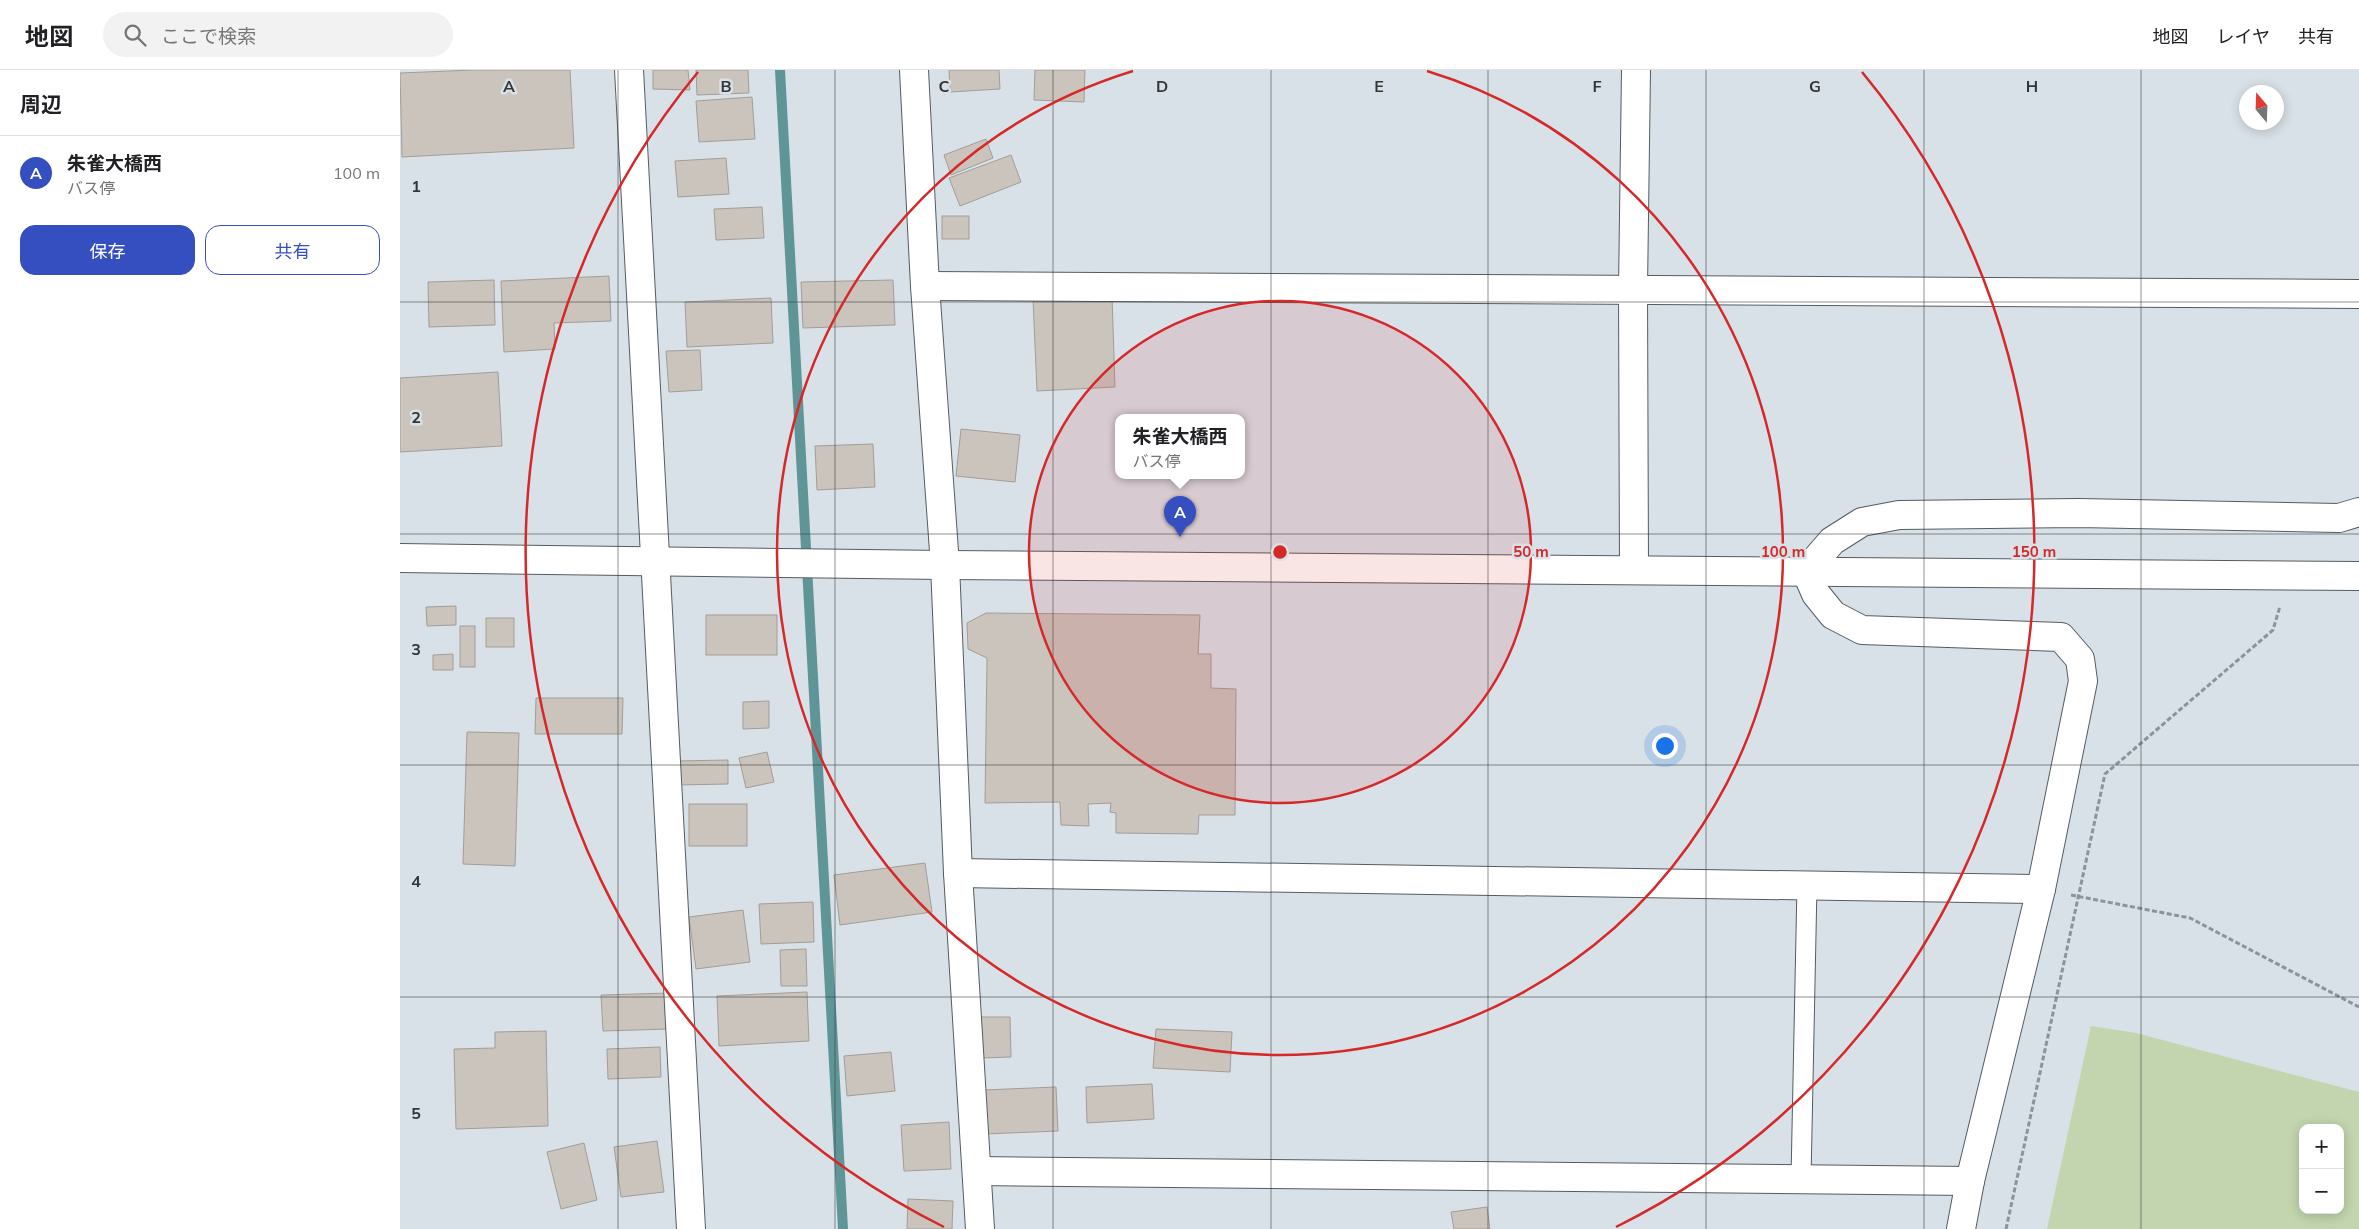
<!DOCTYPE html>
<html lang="ja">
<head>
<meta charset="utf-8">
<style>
	:root { --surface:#fff; --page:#f2f2f2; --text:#202124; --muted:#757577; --line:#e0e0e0; --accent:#364fc0 }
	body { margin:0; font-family:Mulish,"Noto Sans JP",sans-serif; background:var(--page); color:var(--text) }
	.controls { position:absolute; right:15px; bottom:15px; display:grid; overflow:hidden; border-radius:10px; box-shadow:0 2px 12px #0003 }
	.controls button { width:45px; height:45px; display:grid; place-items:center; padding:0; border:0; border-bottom:1px solid var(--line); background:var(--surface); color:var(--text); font:25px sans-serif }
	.compass { position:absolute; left:1839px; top:15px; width:45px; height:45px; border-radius:50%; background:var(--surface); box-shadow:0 2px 12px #0003; rotate:341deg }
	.you { position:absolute; left:1264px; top:675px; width:18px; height:18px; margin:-12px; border:4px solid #fff; border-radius:50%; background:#1a73e8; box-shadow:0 0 0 8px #1a73e833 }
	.badge { display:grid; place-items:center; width:32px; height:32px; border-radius:50%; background:var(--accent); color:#fff; font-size:16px; font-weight:700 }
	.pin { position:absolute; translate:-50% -41px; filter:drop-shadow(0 1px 2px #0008) }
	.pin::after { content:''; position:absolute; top:26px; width:18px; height:15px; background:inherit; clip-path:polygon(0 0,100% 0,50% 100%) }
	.popup { position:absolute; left:715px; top:344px; width:130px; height:65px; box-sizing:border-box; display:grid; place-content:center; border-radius:10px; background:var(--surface); filter:drop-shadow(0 1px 4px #0005); font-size:16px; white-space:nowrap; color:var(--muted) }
	.popup b { font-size:19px; color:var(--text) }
	.popup::after { content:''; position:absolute; left:50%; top:100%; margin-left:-10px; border:10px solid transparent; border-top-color:var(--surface) }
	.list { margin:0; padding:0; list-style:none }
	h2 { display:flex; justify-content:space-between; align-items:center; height:65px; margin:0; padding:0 20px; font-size:21px }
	h2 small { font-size:16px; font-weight:400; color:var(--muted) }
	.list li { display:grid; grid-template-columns:32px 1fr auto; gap:15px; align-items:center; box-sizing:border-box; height:75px; padding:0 20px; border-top:1px solid var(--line) }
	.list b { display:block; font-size:19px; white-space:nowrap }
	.list p { margin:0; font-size:16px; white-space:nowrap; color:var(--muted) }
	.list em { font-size:16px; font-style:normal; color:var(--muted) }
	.actions { display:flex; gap:10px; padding:15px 20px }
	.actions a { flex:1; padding:11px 0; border:1px solid var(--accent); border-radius:15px; text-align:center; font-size:18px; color:var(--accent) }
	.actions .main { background:var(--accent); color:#fff }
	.icon { flex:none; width:28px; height:28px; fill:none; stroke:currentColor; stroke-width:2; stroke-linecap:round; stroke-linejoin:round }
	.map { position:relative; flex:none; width:1959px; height:1159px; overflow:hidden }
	header { display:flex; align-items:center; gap:30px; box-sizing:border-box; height:70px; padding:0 25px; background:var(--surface); border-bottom:1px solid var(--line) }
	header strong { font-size:24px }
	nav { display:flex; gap:28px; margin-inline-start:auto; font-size:18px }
	.search { width:350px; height:45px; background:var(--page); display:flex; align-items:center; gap:12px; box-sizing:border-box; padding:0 18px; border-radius:28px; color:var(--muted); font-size:19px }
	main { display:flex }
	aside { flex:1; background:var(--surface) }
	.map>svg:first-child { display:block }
	.green { fill:#c2d5ae; fill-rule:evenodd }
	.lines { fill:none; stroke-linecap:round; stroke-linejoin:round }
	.stream { stroke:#5f9597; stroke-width:10 }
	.building { fill:#cac4bd; stroke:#a39d96 }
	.service-casing { stroke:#555c61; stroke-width:21 }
	.minor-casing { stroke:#555c61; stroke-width:30 }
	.tertiary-casing { stroke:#555c61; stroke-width:30 }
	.path { stroke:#8d9398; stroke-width:3; stroke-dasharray:5 2.5; stroke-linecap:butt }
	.service { stroke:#fff; stroke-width:19 }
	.minor { stroke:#fff; stroke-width:28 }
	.tertiary { stroke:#fff; stroke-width:28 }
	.grid { fill:none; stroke:#333639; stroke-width:1; stroke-opacity:0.55 }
	.ring { fill:none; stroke:#d62828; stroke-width:2.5 }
	.grid-label { font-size:16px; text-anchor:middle; font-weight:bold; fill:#333639; stroke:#d8e1e7; stroke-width:5; stroke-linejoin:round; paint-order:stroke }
	.centre { fill:#d62828; stroke:#d8e1e7; stroke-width:2.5 }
	.ring-label { font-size:15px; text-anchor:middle; font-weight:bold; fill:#d62828; stroke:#d8e1e7; stroke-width:5; stroke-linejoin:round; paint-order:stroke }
</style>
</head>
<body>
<header>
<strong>地図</strong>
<div class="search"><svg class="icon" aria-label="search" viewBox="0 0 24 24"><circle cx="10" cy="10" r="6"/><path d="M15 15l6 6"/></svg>ここで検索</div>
<nav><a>地図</a><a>レイヤ</a><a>共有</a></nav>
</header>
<main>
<aside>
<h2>周辺<small></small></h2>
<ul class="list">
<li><span class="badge">A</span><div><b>朱雀大橋西</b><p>バス停</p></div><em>100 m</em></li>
</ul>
<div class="actions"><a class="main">保存</a><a>共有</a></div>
</aside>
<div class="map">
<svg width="1959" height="1159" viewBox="0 0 1959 1159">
	<rect width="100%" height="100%" fill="#d8e1e7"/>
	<path class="green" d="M1691,956L1736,963L1959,1022V1159H1647ZM1903,1058H1940V1140H1903Z"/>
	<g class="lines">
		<polyline class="stream" points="380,0 443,1159"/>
	</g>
	<g class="building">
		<polygon points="74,0 170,0 174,78 2,87 0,3"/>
		<polygon points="253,0 288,0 290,20 253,19"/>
		<polygon points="296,0 348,0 349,23 297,25"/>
		<polygon points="549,0 599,0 600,19 550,22"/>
		<polygon points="635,0 685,0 684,32 634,30"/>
		<polygon points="352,27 355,69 299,72 296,31"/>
		<polygon points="586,69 593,88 551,105 544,85"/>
		<polygon points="611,85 621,112 560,136 549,108"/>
		<polygon points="326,88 329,124 278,127 275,91"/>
		<polygon points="362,137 364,168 316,170 314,139"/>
		<rect x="542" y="146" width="27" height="23"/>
		<polygon points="209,206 211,251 154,253 155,279 104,282 101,211"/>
		<polygon points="94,210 95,255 29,257 28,212"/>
		<polygon points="493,210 495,255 403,258 401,212"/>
		<polygon points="712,226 715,317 637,321 633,229"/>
		<polygon points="371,228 373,273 287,277 285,232"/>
		<polygon points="300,280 302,320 269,322 266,281"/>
		<polygon points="98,302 102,376 0,382 0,308"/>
		<polygon points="561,359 620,365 615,412 556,406"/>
		<polygon points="473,374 475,417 417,420 415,376"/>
		<polygon points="56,536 56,555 27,556 26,537"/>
		<polygon points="586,543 800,545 798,584 811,584 811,618 836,619 835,745 799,745 798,764 716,763 716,743 710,742 711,733 688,734 689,756 661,755 660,732 585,733 587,588 568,579 567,553"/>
		<rect x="306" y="545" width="71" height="40"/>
		<rect x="86" y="548" width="28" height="29"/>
		<rect x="60" y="556" width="15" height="41"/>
		<polygon points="53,584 53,600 33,600 33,585"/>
		<polygon points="136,628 223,628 222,664 135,664"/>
		<polygon points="369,631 369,658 343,659 343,632"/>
		<polygon points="67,662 119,663 115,796 63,794"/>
		<polygon points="367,682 374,712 346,718 339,688"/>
		<polygon points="328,690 328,714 276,715 275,691"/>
		<rect x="289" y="734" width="58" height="42"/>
		<polygon points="525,793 532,842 440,855 434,805"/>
		<polygon points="413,832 414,872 361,874 359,834"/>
		<polygon points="343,840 350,892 296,899 289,847"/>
		<polygon points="406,879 407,916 381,916 380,880"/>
		<polygon points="407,922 409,971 319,976 317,926"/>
		<polygon points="269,923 270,959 203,961 201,925"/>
		<polygon points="580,947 610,947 611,987 580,988"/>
		<polygon points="756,959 832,962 830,1002 753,998"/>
		<polygon points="146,961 148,1056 56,1059 54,979 95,978 95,962"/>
		<polygon points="260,977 261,1007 208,1009 207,979"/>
		<polygon points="491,982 495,1021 447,1026 444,986"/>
		<polygon points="752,1014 754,1049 687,1053 686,1017"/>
		<polygon points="656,1017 658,1061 585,1064 584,1020"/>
		<polygon points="549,1052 551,1099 504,1101 501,1055"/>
		<polygon points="257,1071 264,1122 221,1127 214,1077"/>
		<polygon points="184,1073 197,1130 161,1139 147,1082"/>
		<polygon points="508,1129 553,1131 552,1159 507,1159"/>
		<polygon points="1087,1137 1090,1159 1054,1159 1051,1142"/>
	</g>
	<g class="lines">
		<defs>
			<polyline id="service" points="1401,1109 1407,815"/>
			<g id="minor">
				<polyline points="229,0 291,1159"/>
				<polyline points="514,0 525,216 545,495 558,803 580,1159"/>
				<polyline points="525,216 1959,224"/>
				<polyline points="1234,499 1233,219 1236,0"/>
				<polyline points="558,803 1641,819"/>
				<polyline points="577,1101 1570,1111"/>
				<polyline points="1561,1159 1570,1111 1641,819 1683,611 1680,589 1661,567 1462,560 1433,545 1416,524 1406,501 1432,471 1462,452 1499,445 1679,443 1939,448 1959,442"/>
			</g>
			<polyline id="tertiary" points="0,488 545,495 1959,506"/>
		</defs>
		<use href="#service" class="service-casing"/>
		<use href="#minor" class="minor-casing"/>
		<use href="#tertiary" class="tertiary-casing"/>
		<g class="path">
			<polyline points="1671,825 1790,848 1959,937"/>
			<polyline points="1606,1159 1705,704 1873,560 1880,536"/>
		</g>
		<use href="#service" class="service"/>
		<use href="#minor" class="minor"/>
		<use href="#tertiary" class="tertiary"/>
	</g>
	<path class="grid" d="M218,0V1159M435,0V1159M653,0V1159M871,0V1159M1088,0V1159M1306,0V1159M1524,0V1159M1741,0V1159M0,232H1959M0,464H1959M0,695H1959M0,927H1959"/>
	<circle cx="880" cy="482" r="251" fill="#d62828" fill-opacity=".12"/>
	<g class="ring">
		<circle cx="880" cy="482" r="251"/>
		<path d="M1027 1A503 503 0 1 1 733 1"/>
		<path d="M544 1157A754 754 0 0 1 298 2M1462 2A754 754 0 0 1 1216 1157"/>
	</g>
	<g class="grid-label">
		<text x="109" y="22">A</text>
		<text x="326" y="22">B</text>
		<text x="544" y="22">C</text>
		<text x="762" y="22">D</text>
		<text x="979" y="22">E</text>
		<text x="1197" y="22">F</text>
		<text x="1415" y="22">G</text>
		<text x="1632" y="22">H</text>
		<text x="16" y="122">1</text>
		<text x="16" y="353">2</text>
		<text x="16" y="585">3</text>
		<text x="16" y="817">4</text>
		<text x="16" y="1049">5</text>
	</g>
	<circle cx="880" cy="482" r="8" class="centre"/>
	<g class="ring-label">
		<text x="1131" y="487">50 m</text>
		<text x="1383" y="487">100 m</text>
		<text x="1634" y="487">150 m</text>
	</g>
</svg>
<div class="controls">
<button>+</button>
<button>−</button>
</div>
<svg class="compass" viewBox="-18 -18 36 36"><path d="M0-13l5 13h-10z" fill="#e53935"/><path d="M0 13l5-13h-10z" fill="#757577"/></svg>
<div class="you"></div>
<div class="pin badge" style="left:780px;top:467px">A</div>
<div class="popup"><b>朱雀大橋西</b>バス停</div>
</div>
</main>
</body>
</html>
